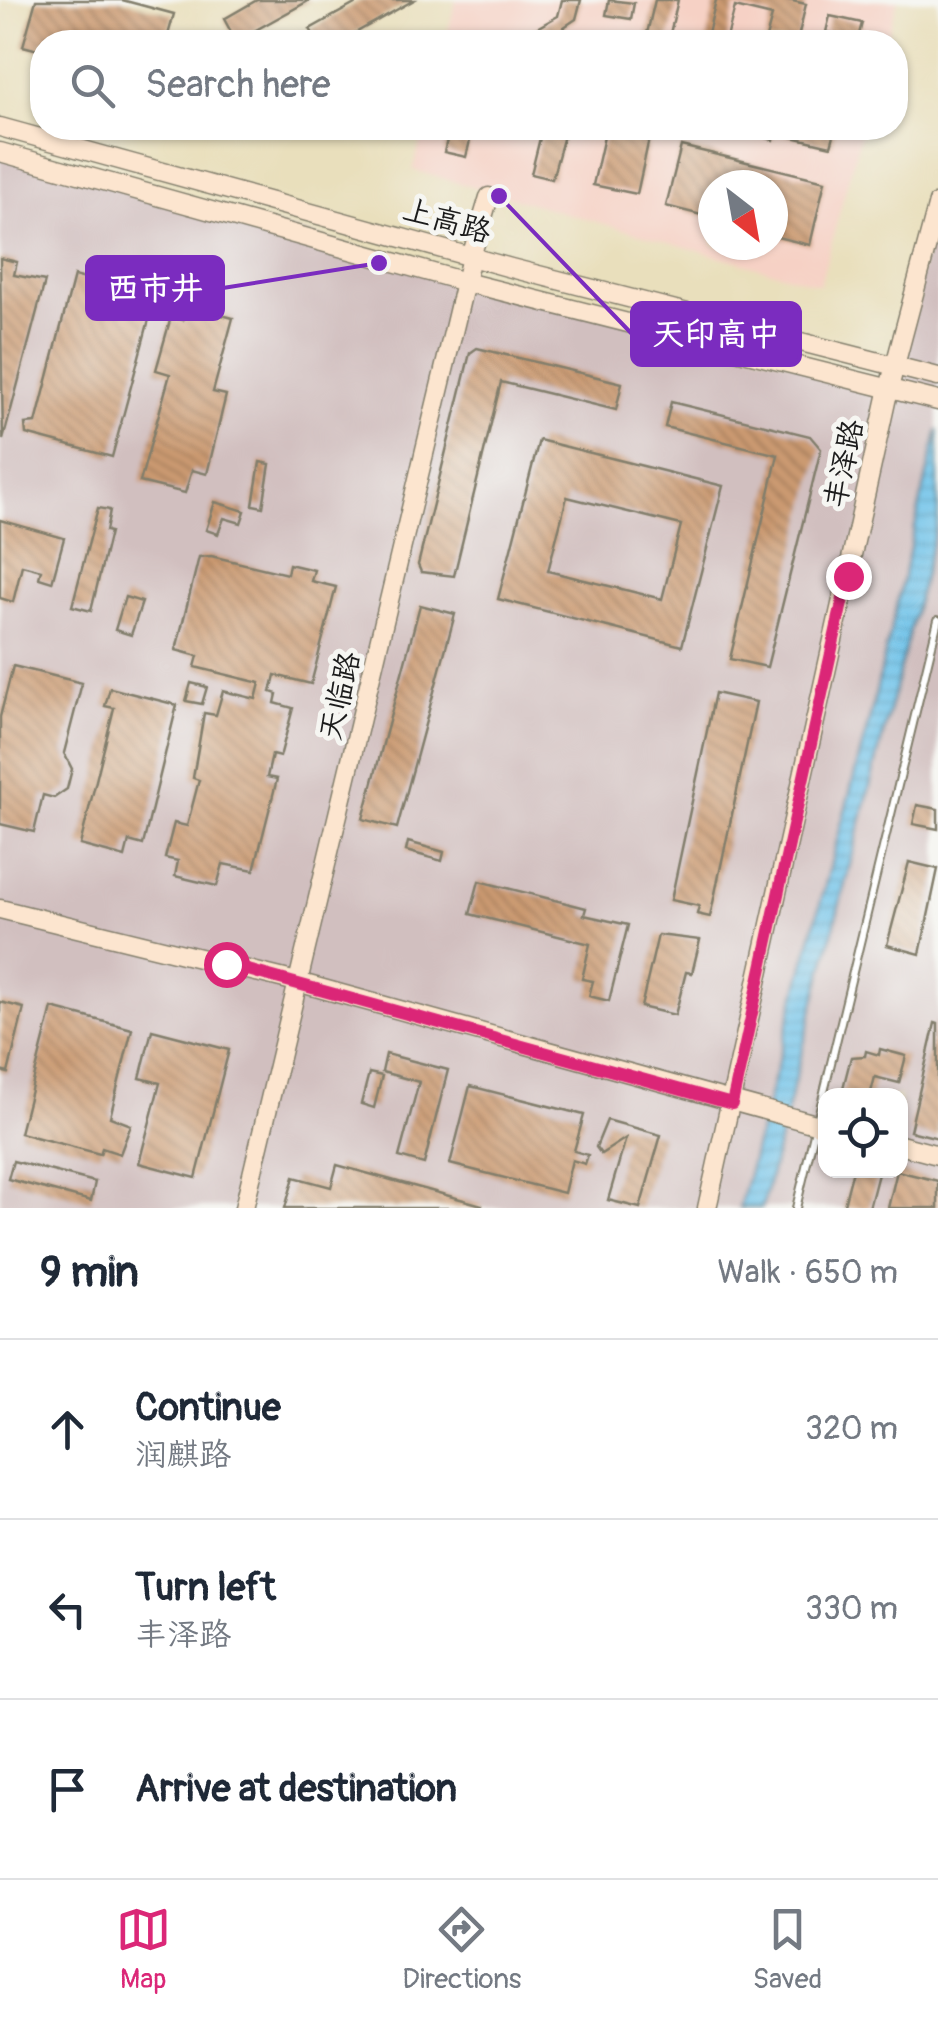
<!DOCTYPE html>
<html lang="en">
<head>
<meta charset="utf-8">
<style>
	:root { --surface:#fff; --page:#f6f6f7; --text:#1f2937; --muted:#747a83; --line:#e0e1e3; --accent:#db2777 }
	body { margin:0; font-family:Pangolin,"LXGW WenKai TC",sans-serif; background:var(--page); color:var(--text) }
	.controls { position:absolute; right:30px; bottom:30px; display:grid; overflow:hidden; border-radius:20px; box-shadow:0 2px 8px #0004 }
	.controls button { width:90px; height:90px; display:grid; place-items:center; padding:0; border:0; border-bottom:2px solid var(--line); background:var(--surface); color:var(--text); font:50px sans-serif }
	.compass { position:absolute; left:698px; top:170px; width:90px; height:90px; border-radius:50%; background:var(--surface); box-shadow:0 2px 8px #0004; rotate:149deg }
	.stop { position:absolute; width:30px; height:30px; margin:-22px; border:8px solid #db2777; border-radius:50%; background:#fff }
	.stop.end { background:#db2777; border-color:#fff; box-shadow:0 2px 10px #0008 }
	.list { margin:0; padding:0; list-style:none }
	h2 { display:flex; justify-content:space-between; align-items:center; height:130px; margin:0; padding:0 40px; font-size:42px }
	h2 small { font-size:32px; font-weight:400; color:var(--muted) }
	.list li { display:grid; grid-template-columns:65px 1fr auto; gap:30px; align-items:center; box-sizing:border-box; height:180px; padding:0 40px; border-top:2px solid var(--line) }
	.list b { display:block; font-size:38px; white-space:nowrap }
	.list p { margin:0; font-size:32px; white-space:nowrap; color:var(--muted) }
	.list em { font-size:32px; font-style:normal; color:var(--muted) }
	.icon { flex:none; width:55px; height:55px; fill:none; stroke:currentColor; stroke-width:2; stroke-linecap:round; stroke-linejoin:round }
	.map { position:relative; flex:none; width:938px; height:1208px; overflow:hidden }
	.search { position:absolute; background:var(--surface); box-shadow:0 2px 8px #0004; left:30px; right:30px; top:30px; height:110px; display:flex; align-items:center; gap:25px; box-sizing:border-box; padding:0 35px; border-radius:40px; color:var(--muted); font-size:38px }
	.sheet { height:670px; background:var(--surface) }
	nav { display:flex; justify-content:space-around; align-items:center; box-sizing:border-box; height:140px; border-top:2px solid var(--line); background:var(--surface); font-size:28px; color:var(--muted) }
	nav a { display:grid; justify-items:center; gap:5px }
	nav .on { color:var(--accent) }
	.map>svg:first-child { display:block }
	.built { fill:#f6d1c5; fill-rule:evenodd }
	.industrial { fill:#d1bfbf; fill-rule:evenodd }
	.water { fill:url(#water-rules); stroke:#446f83; stroke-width:2.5 }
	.building { fill:url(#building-back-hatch); fill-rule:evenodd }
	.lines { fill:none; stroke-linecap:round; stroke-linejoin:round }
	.lane-casing { stroke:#827e6c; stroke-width:10 }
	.secondary-casing { stroke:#827e6c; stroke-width:21 }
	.lane { stroke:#fff; stroke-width:6 }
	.secondary { stroke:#fce5cf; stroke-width:18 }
	.route { stroke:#db2777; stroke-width:12 }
	.labels { text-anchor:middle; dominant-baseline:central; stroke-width:10; stroke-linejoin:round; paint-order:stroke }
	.street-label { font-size:30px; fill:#1c1c1c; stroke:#f6f6f2 }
	.leader { fill:none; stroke:#7b2cbf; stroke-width:4 }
	.callout-dot { fill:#7b2cbf; stroke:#f6f6f2; stroke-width:4 }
	.callout { fill:#7b2cbf; stroke:#7b2cbf; stroke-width:4 }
	.callout-label { font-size:32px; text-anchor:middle; font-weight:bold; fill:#fff }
</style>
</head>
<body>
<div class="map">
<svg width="938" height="1208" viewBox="0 0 938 1208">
	<defs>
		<pattern id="water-rules" width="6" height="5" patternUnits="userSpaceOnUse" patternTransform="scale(2.5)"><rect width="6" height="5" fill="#6dc2ea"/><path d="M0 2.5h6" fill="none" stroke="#5ea6c8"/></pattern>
		<pattern id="building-back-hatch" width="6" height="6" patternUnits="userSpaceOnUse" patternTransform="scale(2.5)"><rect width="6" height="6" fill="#cb9a71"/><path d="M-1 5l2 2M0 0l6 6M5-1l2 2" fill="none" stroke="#a47d5c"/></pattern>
	</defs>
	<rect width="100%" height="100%" fill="#f6f6f2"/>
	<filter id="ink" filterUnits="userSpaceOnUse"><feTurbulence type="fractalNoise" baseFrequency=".01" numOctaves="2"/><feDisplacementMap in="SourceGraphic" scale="20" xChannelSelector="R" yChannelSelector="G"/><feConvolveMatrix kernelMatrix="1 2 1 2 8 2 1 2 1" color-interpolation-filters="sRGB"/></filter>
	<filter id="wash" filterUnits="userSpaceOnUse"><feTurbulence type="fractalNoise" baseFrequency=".0048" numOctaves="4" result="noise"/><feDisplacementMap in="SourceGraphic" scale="40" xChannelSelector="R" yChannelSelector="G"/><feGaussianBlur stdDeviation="2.25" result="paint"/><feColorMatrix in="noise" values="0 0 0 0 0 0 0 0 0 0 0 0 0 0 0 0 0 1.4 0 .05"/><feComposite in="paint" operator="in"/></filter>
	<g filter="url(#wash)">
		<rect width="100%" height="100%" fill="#e9dfbc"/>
		<g class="built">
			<polygon points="456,0 898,0 886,42 445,42"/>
			<path d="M424,128H862L820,285L413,170ZM713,185H773V245H713Z"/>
		</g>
		<path class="industrial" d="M0,152L888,388L938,205V1208H0ZM826,1096H900V1170H826Z"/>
		<polygon class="water" points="938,429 938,521 762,1208 739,1208 870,717"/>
		<g id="blocks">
			<g class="building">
				<polygon points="36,0 122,0 174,14 166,42 42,42 42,51 23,46"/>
				<polygon points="257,0 310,0 236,41 224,19"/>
				<polygon points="362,0 414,0 339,42 318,42 310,29"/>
				<polygon points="562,0 581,0 576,19 564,27 571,38 563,42 512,42 558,16"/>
				<polygon points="609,0 634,3 631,19 606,15"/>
				<polygon points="655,0 678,0 668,42 645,42"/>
				<polygon points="716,0 788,0 806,4 797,42 765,42 772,16 735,7 726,42 706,42"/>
				<polygon points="830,16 862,23 857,42 845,42 846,36 826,32"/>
				<polygon points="450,128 473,128 466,157 444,152"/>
				<polygon points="512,128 566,128 552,179 531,174 540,138"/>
				<polygon points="606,128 650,134 637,194 593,185"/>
				<polygon points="735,128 836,128 831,146 775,133 773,140"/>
				<polygon points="681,146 825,181 810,245 773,236 776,185 713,185 713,218 666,206"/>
				<polygon points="0,258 17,262 14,275 45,281 3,440"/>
				<polygon points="74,276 155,297 112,457 26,434 25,424 36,423"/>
				<polygon points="187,306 233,318 213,392 226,395 207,474 192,470 185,493 140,482 170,374 156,370 171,317 183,320"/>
				<polygon points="477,348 622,383 616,410 501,382 454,576 421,572 418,565 470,353"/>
				<polygon points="671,402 810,436 821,449 767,667 730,659 778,455 665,427"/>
				<path d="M539,440L723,486L682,646L498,599ZM567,497L681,525L662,599L548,571Z"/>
				<polygon points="260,462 270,464 263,507 253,505"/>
				<polygon points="215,502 245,511 241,523 224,518 218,534 206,530"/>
				<polygon points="98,508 110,510 106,531 110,532 91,611 72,606"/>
				<polygon points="0,520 64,538 52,582 39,578 41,570 22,565 13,602 0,598"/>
				<polygon points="211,556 287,574 289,564 314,570 311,581 336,587 311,684 275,675 271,692 277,694 275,703 293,708 280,757 272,755 267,777 277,779 254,870 223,864 217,886 175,876 178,861 165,858 174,823 187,826 199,780 193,778 204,713 216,715 223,691 256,699 260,683 195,667 198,656 176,650 199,557"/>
				<polygon points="125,597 142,602 131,635 115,630"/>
				<polygon points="420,605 455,614 397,828 363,819"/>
				<polygon points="13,666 82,683 64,753 72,769 67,789 54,798 43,795 34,832 0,824 0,717"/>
				<polygon points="191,683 207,687 202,704 186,701"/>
				<polygon points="110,688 177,705 143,845 129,841 125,857 80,845 114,708 105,706"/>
				<polygon points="715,693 756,702 710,917 697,914 699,906 671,900"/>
				<polygon points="917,805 938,809 938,829 913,824"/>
				<polygon points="408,842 444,852 442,861 406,851"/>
				<polygon points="909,862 938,869 920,954 887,945"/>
				<polygon points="479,881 586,908 584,915 628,925 609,1001 589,996 593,981 582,979 590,944 470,914"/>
				<polygon points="658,935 700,940 692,973 686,972 675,1015 641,1007"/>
				<polygon points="0,1002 24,1008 8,1073 0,1071"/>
				<polygon points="52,1008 132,1029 110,1117 131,1125 120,1154 102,1148 100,1154 20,1133"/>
				<polygon points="935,1023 938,1024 938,1138 910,1131"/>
				<polygon points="152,1030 229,1050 196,1178 139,1163 160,1083 140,1078"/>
				<polygon points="880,1049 906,1056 899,1083 875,1077 870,1096 841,1096 851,1057 865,1056 866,1051 879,1055"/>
				<polygon points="386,1054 448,1070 424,1164 399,1157 419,1082 382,1072"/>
				<polygon points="369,1073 382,1076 374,1108 361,1104"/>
				<polygon points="470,1086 584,1115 574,1151 588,1155 585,1164 572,1160 564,1193 450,1164"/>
				<polygon points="607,1120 661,1135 640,1208 608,1200 626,1138 601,1154 596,1147"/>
				<polygon points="13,1161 95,1182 91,1201 8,1179"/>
				<polygon points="337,1165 482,1205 482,1208 285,1208 294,1177 331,1187"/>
				<polygon points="853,1170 879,1170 869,1208 843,1208"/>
				<polygon points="897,1171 938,1181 938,1208 888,1208"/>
			</g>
		</g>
	</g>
	<g filter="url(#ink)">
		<use href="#blocks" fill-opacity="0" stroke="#827e6c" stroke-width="2.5"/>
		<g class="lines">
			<defs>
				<polyline id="lane" points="796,1208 938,620"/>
				<g id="secondary">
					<polyline points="0,127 511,268 938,377"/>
					<polyline points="0,152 465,282 938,401"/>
					<polyline points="0,909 301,983 826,1127"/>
					<polyline points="900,1145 938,1155"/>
					<polyline points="244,1208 471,257 489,197"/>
					<polyline points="707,1208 889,388 938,203"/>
				</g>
			</defs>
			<use href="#lane" class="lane-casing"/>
			<use href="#secondary" class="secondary-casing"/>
			<use href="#lane" class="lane"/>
			<use href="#secondary" class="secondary"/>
		</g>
	</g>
	<g class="lines" filter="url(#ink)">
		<polyline class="route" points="226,964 732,1104 848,576"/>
	</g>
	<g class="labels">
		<g class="street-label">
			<text transform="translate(447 221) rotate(16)">上高路</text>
			<text transform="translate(844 464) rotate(-78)">丰泽路</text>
			<text transform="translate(340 696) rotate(-77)">天临路</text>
		</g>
	</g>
	<path class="leader" d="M379 263L223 288M499 196L632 334"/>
	<g class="callout-dot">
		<circle cx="379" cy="263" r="10"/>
		<circle cx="499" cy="196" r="10"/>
	</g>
	<g class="callout">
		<rect x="87" y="257" width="136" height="62" rx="10"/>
		<rect x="632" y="303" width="168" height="62" rx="10"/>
	</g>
	<g class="callout-label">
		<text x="155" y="299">西市井</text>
		<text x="716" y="345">天印高中</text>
	</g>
</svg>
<div class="controls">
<button><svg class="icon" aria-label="locate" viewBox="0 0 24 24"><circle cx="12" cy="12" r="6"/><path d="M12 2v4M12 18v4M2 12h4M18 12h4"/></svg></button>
</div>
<svg class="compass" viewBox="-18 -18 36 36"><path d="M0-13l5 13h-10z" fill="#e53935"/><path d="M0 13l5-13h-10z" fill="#747a83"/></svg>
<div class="stop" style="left:226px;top:964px"></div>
<div class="stop end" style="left:848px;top:576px"></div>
<div class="search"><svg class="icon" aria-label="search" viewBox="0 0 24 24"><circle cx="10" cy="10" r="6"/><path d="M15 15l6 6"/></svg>Search here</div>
</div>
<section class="sheet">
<h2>9 min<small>Walk · 650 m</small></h2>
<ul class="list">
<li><svg class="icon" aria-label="ahead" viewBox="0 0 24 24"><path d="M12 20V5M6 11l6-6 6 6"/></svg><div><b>Continue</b><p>润麒路</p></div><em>320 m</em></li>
<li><svg class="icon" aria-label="left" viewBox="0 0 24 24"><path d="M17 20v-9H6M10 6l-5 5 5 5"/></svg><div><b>Turn left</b><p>丰泽路</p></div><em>330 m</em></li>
<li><svg class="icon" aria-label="arrive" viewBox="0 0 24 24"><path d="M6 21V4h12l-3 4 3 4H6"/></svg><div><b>Arrive at destination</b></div></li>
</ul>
</section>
<nav>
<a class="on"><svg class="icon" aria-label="map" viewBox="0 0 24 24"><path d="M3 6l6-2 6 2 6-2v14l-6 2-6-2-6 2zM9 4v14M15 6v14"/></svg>Map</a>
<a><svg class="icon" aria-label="directions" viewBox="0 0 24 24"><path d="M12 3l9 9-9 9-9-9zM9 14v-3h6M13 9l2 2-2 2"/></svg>Directions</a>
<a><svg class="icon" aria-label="saved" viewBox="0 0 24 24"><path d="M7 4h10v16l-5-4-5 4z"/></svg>Saved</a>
</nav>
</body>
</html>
